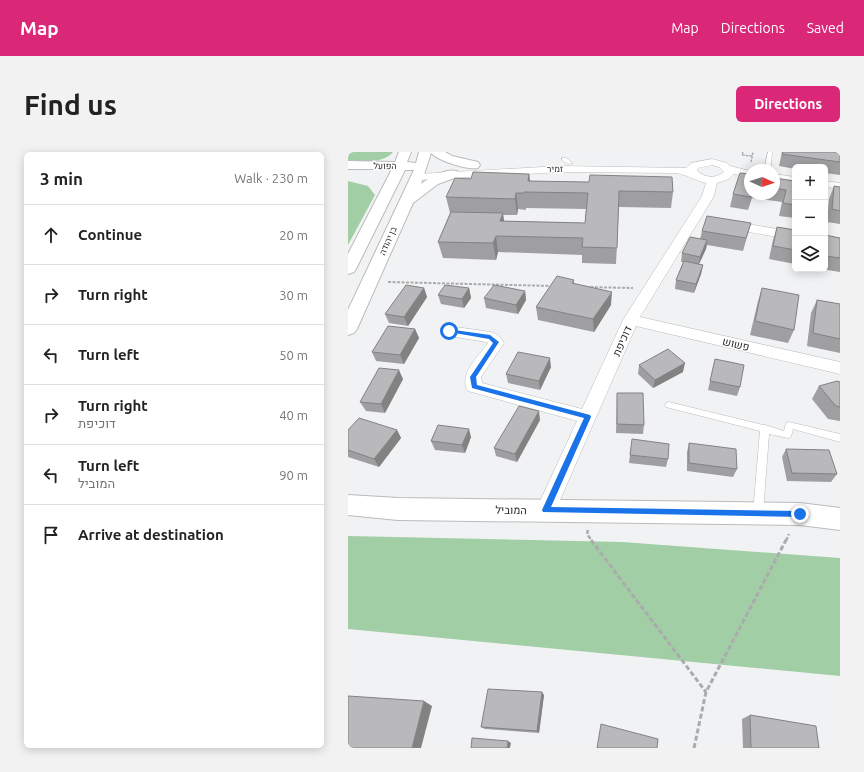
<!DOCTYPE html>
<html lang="en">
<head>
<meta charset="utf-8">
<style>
	:root { --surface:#fff; --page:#f2f2f2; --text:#222; --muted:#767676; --line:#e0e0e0; --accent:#db2777 }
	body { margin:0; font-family:Ubuntu,Heebo,sans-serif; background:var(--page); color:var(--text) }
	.controls { position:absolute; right:12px; top:12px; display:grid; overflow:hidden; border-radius:6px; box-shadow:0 2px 10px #0003 }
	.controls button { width:36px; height:36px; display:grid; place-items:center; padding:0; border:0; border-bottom:1px solid var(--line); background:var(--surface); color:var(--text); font:20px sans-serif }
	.compass { position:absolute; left:396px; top:12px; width:36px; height:36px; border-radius:50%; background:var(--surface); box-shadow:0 2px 10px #0003; rotate:93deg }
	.stop { position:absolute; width:12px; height:12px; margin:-9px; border:3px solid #1a73e8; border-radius:50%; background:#fff }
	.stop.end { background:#1a73e8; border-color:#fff; box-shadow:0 1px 4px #0008 }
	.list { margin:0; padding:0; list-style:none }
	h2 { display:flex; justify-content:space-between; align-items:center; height:52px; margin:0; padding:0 16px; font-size:17px }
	h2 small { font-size:13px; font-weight:400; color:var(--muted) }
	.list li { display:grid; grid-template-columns:26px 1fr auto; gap:12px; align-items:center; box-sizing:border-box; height:60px; padding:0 16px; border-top:1px solid var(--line) }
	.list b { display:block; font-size:15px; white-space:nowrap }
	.list p { margin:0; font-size:13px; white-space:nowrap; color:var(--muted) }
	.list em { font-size:13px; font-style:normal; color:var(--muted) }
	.icon { flex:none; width:22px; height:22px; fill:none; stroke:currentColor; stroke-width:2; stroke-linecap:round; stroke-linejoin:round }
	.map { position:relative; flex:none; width:492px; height:596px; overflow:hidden; border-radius:6px }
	header { display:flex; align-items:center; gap:24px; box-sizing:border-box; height:56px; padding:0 20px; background:var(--accent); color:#fff }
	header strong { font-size:19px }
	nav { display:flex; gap:22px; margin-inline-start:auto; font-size:14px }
	.intro { display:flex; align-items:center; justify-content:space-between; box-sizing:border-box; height:96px; padding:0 24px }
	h1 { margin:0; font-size:28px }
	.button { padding:10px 18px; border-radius:6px; background:var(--accent); color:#fff; font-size:14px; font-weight:700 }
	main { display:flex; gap:24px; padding:0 24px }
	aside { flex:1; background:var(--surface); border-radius:6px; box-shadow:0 2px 10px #0003 }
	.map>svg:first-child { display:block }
	.green { fill:#a1cea5 }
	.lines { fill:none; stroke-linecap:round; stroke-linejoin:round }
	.lane-casing { stroke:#babbbc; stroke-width:1 }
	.street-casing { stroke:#babbbc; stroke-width:1 }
	.secondary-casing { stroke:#babbbc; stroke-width:2 }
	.path-far3 { stroke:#aaabac; stroke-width:1.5; stroke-dasharray:2.5 1; stroke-linecap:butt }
	.path-far2 { stroke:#aaabac; stroke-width:2; stroke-dasharray:3 1.5; stroke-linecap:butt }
	.path-far1 { stroke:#aaabac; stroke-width:2.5; stroke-dasharray:4 2; stroke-linecap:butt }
	.path { stroke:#aaabac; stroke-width:3; stroke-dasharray:5 2.5; stroke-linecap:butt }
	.lane { fill:#fff; fill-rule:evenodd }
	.street { fill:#fff; fill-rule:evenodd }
	.secondary { fill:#fff; fill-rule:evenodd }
	.wall { fill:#9f9fa1; fill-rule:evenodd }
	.shaded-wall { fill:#828283 }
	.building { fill:#b9b9bb; stroke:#828283 }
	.route { fill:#1a73e8 }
	.labels { text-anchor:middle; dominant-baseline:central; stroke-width:3; stroke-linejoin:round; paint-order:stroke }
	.far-street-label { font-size:9px; fill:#2b2b2c; stroke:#fff }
	.street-label { font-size:11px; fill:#2b2b2c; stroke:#fff }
</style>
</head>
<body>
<header>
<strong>Map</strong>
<nav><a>Map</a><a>Directions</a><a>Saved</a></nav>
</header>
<div class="intro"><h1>Find us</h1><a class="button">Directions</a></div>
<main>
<aside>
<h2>3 min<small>Walk · 230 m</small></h2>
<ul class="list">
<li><svg class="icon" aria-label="ahead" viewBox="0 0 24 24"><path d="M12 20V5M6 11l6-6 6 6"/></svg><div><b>Continue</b></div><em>20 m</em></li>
<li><svg class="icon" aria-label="right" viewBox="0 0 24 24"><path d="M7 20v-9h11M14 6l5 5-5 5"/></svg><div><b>Turn right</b></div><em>30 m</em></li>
<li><svg class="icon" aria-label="left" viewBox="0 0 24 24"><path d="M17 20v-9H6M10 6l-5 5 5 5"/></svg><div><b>Turn left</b></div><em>50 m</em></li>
<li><svg class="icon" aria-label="right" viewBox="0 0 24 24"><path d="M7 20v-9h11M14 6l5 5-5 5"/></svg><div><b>Turn right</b><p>דוכיפת</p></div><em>40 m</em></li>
<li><svg class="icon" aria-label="left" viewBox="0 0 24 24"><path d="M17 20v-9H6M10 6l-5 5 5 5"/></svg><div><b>Turn left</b><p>המוביל</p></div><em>90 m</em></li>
<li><svg class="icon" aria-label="arrive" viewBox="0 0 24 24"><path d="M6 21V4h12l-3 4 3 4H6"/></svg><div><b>Arrive at destination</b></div></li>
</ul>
</aside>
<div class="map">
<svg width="492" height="596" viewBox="0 0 492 596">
	<rect width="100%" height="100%" fill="#f1f2f3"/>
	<g class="green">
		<path d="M0,0H45C36,12 13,9 0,8Z"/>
		<polygon points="0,29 20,34 27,43 0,93"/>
		<polygon points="0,384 274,390 492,406 492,524 0,477"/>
	</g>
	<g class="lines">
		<defs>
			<g id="lane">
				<polygon points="420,0 424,0 423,14 420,16 417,14"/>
				<polygon points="214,6 218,6 225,11 220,12 214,8"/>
				<polygon points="321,250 415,273 417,273 436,279 438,271 441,270 492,282 492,290 445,277 443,285 440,286 421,282 415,361 413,364 410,365 407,364 405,361 412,279 318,255 317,253 318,251"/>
			</g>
			<g id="street">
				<path d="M364,7L379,11L382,14L402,19V25L386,22L381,27L369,31L366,44L292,165L492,210V222L288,174L205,364L198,367L191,364L188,358L229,269L120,239C110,223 130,205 140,191L138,190L101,184L96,183L93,179L96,175L101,174L143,180C150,182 152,185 156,191L133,225L134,231L234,257L275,168L354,44L358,31C346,28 340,23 328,21L213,20L70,28L64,25L70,22L213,14L338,16L343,11ZM364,13L371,15L376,20C368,27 355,26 349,18L350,16Z"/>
				<polygon points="426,22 447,25 447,31 426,28"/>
				<polygon points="477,29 492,31 492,37 477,35"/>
				<polygon points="376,68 447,80 447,88 372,75 370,72 372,69"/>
			</g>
			<g id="secondary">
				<path d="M51,0H63L59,10L68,11L71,0H97L104,4L130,10L132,13L130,16C119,18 91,9 83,1L73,32C82,25 98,16 109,19L111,22L109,25L90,32L65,51L9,177L6,181L0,183V158L66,18H57L8,117L6,120L0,122V102L44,17H0V9L47,10Z"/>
				<polygon points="0,343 50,346 452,351 492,356 492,378 452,373 50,368 0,363"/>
			</g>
		</defs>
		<use href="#lane" class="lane-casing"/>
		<use href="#street" class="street-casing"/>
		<use href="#secondary" class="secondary-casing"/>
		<g class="path-far3">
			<polyline points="395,0 394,3 404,4"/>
			<polyline points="403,10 405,0"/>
		</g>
		<g class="path-far2">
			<polyline points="40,130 205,134"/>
			<polyline points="238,135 285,136"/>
		</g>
		<g class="path-far1">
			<polyline points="240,378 239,382 244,389"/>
			<polyline points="438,389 441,382"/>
		</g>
		<g class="path">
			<polyline points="243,388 358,540"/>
			<polyline points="346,596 358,540 438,388"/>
		</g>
		<use href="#lane" class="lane"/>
		<use href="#street" class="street"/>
		<use href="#secondary" class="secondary"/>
	</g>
	<g class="wall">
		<polygon points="434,0 492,0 492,23 477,21 477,15 447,15 447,17 431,14"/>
		<path d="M181,22L182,29L325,40L323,56L271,55L268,112L234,111V103L150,100L148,108L95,106L90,90L102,61L98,45L123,27ZM178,56L238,57L237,71L156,69L155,63H169L170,57L178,58Z"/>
		<polygon points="426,26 447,29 447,66 431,64 434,50 404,46 400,58 382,55 385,42 426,42"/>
		<polygon points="486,34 492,35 492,72 479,70 481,47"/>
		<polygon points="403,71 395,99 359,93 358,97 351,112 355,113 353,122 346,141 327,137 328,128 335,110 333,110 334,101 352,87 354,79"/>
		<polygon points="429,75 447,78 447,112 421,107 425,88"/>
		<polygon points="477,83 492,86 492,120 473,117 477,117"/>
		<polygon points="226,128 226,132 263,153 246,180 190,168 188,155"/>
		<polygon points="76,136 79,145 60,174 41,171 37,162"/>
		<polygon points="121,136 123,146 116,156 93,152 90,143"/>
		<polygon points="414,136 446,178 440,191 402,183 410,149"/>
		<polygon points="177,139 178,148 170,162 138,156 136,146"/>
		<polygon points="469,148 492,152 492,201 459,194 463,161"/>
		<polygon points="67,177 71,186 56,212 28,209 24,200"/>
		<polygon points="367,207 392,235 389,244 360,238"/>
		<polygon points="291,213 335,220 305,236 290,222"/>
		<polygon points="203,215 192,238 160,231 158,222"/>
		<polygon points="55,227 37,261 18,259 12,250"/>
		<polygon points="492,230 492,269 480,267 464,247 471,234"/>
		<polygon points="269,241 296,273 295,282 268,281"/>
		<polygon points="192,268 169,310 148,304 146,296"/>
		<polygon points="0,278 49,278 53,286 31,315 0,305"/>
		<polygon points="123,285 117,301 87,298 83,289"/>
		<polygon points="341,291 389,317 385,325 339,319 339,300"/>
		<polygon points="438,297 489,322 483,330 439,329 434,305"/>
		<polygon points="282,303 320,307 318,315 281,311"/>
		<polygon points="196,543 191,581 137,577 133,575"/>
		<polygon points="402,563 471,596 395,596 394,567"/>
	</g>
	<g class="shaded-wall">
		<polygon points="181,22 183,37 180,29"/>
		<polygon points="168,41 170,57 169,63 167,47"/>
		<polygon points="155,61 157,77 155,85 152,69"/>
		<polygon points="148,84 150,100 148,108 145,91"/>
		<polygon points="359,88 358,97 350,114 352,105"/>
		<polygon points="355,113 353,122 346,141 348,132"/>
		<polygon points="76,136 79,145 60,174 56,165"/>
		<polygon points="121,136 123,146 116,156 114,147"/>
		<polygon points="177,139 178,148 170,162 168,153"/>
		<polygon points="264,140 263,153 246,180 245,167"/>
		<polygon points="67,177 71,186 56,212 52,203"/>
		<polygon points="202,206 203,215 192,238 191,229"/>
		<polygon points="337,211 335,220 305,236 307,228"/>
		<polygon points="51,218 55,227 37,261 33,252"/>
		<polygon points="191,259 192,268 169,310 167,302"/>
		<polygon points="121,277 123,285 117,301 114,293"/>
		<polygon points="49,278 53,286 31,315 26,307"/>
		<polygon points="194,540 196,543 191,581 189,579"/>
		<polygon points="76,549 84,554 73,596 64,596"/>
		<polygon points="160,589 163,591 162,596 159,596"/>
	</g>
	<g class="building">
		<polygon points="435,0 492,0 492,10 434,2"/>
		<polygon points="125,20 181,22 180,29 241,30 242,23 324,25 325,40 271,39 269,96 234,95 235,86 148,84 145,91 90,90 103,60 155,61 152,69 237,71 240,41 176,40 176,41 168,41 167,47 98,45 107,26 123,27"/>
		<polygon points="392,21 402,22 402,42 404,42 403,45 385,42"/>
		<polygon points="426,26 447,29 447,53 435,51 438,38 426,36"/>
		<polygon points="486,34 492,35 492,59 484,57"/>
		<polygon points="359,64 403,71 398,86 354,79"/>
		<polygon points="429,75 447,78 447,98 425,94"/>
		<polygon points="477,83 492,86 492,106 477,104"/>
		<polygon points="342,85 359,88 352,105 334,101"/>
		<polygon points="336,109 355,113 348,132 328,128"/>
		<polygon points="209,124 226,128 224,131 264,140 245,167 188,155"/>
		<polygon points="58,133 76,136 56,165 37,162"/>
		<polygon points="97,133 121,136 114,147 90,143"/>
		<polygon points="146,133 177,139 168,153 136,146"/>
		<polygon points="414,136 451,143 446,178 407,169"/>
		<polygon points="469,148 492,152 492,187 465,181"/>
		<polygon points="40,174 67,177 52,203 24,200"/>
		<polygon points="320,197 337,211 307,228 291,213"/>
		<polygon points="170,200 202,206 191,229 158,222"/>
		<polygon points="367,207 396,213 392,235 362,229"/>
		<polygon points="31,216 51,218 33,252 12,250"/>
		<polygon points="489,229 492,230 492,255 488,254 471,234"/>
		<polygon points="269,241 295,241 296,273 269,272"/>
		<polygon points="171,254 191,259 167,302 146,296"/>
		<polygon points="11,266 49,278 26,307 0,298 0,278"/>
		<polygon points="90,273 121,277 114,293 83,289"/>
		<polygon points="284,287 321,292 320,307 282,303"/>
		<polygon points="341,291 388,297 389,317 341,311"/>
		<polygon points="438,297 481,298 489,322 444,321"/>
		<polygon points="140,537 194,540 189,579 133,575"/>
		<polygon points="0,544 76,549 64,596 0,596"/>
		<polygon points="402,563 468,574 471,596 403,596"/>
		<polygon points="253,572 310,587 309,596 249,596"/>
		<polygon points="124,586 160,589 159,596 123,596"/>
	</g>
	<polygon class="route" points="99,177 142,183 151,190 128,225 129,233 242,263 243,265 203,355 452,359 454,360 454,365 195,360 194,358 236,266 124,236 122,225 145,191 141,187 101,180 98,179"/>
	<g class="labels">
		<g class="far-street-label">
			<text transform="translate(37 14) rotate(1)">הפועל</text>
			<text transform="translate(207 17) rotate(-1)">זמיר</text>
			<text transform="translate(40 89) rotate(-66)">בן יהודה</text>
		</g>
		<g class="street-label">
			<text transform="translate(274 189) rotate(-66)">דוכיפת</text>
			<text transform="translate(388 192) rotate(13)">פשוש</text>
			<text transform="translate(163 358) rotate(1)">המוביל</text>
		</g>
	</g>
</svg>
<div class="controls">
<button>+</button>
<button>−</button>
<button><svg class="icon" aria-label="layers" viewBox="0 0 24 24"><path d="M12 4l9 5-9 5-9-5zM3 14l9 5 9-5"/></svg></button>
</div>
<svg class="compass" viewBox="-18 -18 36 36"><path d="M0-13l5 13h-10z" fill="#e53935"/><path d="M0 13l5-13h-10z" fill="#767676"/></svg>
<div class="stop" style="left:101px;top:179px"></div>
<div class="stop end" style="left:452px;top:362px"></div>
</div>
</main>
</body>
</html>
